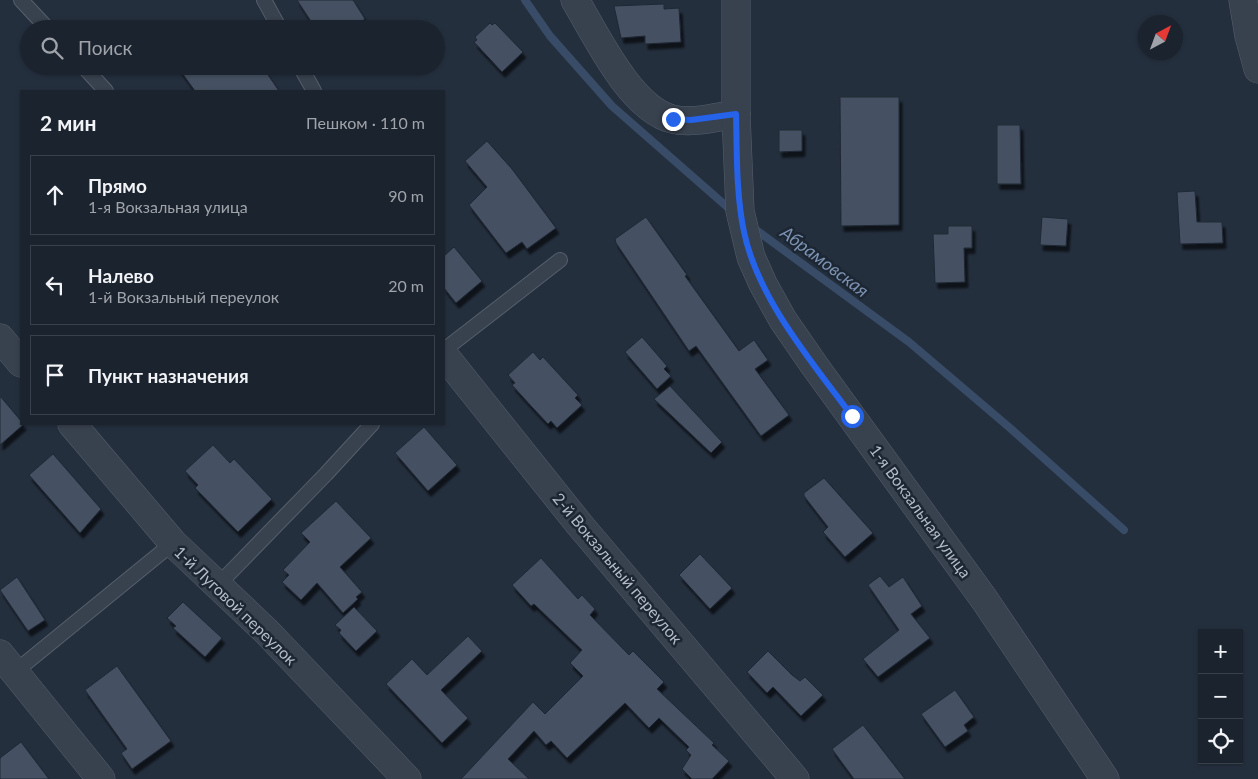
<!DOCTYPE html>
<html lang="ru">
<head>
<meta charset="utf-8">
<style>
	:root { --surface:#1b232e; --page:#242b36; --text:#f1f3f6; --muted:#a0a4aa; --line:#39404a }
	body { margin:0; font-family:Lato,sans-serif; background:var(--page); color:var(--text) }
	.controls { position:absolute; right:15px; bottom:15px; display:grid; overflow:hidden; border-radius:0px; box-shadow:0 1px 4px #0004 }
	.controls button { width:45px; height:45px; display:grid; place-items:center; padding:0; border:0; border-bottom:1px solid var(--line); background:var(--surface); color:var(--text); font:25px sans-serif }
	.compass { position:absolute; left:1138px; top:15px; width:45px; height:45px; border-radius:50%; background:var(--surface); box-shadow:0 1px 4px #0004; rotate:41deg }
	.stop { position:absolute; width:15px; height:15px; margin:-11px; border:4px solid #2563eb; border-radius:50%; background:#fff }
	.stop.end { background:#2563eb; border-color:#fff; box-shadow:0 1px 5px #0008 }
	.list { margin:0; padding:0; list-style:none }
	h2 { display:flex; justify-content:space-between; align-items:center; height:65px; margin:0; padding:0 20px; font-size:21px }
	h2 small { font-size:16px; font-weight:400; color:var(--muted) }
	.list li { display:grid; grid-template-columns:32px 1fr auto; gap:15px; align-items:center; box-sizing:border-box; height:80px; margin:0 10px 10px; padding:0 10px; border:1px solid var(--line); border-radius:0px }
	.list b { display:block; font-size:19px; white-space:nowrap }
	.list p { margin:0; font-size:16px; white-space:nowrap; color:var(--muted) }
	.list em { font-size:16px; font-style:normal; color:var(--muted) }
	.icon { flex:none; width:28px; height:28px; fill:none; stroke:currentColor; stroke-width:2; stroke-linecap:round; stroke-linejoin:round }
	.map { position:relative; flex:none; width:1258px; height:779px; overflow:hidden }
	.search { position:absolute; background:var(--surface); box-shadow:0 1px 4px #0004; left:20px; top:20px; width:425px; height:55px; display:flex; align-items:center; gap:12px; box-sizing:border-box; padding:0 18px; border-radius:28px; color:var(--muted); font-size:19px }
	.panel { position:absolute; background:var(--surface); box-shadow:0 1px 4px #0004; left:20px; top:90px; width:425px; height:335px; border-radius:0px }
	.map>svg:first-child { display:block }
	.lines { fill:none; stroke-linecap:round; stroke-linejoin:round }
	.stream { stroke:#394c67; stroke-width:8 }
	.building { fill:#455162; stroke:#1f2835; filter:url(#shadow) }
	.service-casing { stroke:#565f6c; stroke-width:16 }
	.minor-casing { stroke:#565f6c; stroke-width:29 }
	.service { stroke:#38414e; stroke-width:14 }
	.minor { stroke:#38414e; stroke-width:28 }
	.route { stroke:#2563eb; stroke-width:6 }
	.labels { text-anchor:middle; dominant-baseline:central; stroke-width:5; stroke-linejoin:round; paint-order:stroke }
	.street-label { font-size:16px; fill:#b4bcc9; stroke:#1d2633 }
	.water-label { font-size:18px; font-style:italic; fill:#7c92b1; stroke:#1d2633 }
</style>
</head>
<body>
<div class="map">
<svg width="1258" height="779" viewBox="0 0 1258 779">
	<defs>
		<filter id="shadow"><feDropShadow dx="3" dy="5.5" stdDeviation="1" flood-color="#0009"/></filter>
	</defs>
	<rect width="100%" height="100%" fill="#242f3e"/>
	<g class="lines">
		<g class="stream">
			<polyline points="525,0 550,36 612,106 733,212"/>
			<polyline points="752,227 909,342 1010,428 1124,530"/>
		</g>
	</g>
	<g class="building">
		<polygon points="297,0 353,0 365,19 350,29 316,29"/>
		<polygon points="664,4 664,9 679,8 681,42 645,44 645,36 621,38 614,6"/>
		<polygon points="490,23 492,25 495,23 523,52 502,72 474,42 477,40 475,37"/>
		<polygon points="177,66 262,66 279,91 195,91"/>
		<polygon points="840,97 899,97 899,225 841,226"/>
		<polygon points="997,125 1020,125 1021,184 997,184"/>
		<polygon points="779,130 802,130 802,151 779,152"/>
		<polygon points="487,141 512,169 556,228 527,249 522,242 506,253 469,205 487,187 465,161"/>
		<polygon points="1195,191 1197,222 1222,222 1223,243 1180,244 1177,192"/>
		<polygon points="646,217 687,275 685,276 739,351 754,340 768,360 755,369 789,415 761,436 696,346 689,351 616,243 615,239"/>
		<polygon points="1042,217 1068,219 1066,246 1040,245"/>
		<polygon points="948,226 972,226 972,248 964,248 965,282 935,283 933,234 948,234"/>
		<polygon points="454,247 482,281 456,303 444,288 444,256"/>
		<polygon points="642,337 667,366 664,369 671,376 657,389 625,352"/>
		<polygon points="533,352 540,360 543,357 578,395 575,398 582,405 557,428 551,421 548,424 532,407 512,385 515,383 508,375"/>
		<polygon points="670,386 722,442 711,453 654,399"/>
		<polygon points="0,396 21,421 21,424 24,424 0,445"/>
		<polygon points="424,427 457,465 428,491 395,453"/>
		<polygon points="213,445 230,463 234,459 272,499 238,532 195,488 198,485 185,471"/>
		<polygon points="53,454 101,509 80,533 29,475"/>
		<polygon points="824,478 873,533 845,557 823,532 828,527 804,496 804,493"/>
		<polygon points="336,501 371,538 340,567 362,592 356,597 358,599 343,613 317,583 301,600 282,582 289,575 283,570 310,542 301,533"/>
		<polygon points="700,554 732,588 710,609 679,575"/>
		<polygon points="541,558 578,599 582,595 595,609 590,615 629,655 633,651 664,682 657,689 714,743 712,745 729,761 712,779 692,779 682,769 691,755 686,750 689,747 659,718 649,728 625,703 567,758 551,741 546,745 534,731 508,759 529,779 461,779 533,702 545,714 583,676 570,663 582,650 534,604 531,606 512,585"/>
		<polygon points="880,576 889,587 903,577 922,606 911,614 930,638 878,677 863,659 899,630 868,585"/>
		<polygon points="17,577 45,620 28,631 0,590"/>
		<polygon points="183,602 222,638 205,657 173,628 176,626 167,618"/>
		<polygon points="354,607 377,631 356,651 339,633 341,630 335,625"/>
		<polygon points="468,636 482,651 441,690 468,718 442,743 386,684 412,659 427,675"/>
		<polygon points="768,651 792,675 800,681 805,677 823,695 801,716 773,687 767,693 747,672"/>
		<polygon points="117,666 171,741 132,769 121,753 127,749 85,690"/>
		<polygon points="955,690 974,717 964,725 968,731 945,747 921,714"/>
		<polygon points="863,725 905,779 854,779 832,749"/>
		<polygon points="21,742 27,750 49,779 0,779 0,758"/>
	</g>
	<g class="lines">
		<defs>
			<g id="service">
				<polyline points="21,0 48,29"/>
				<polyline points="264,0 280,29"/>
				<polyline points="83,66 106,91"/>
				<polyline points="300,66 314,91"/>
				<polyline points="444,350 560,260"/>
				<polyline points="218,585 326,474 372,424"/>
				<polyline points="16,671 173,543"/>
			</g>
			<g id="minor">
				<path d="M575,0C596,35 630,108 672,119C692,124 716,117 736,114"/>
				<polyline points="736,0 736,114 740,211 751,257 763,284 783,320 814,365 984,599 1105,779"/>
				<polyline points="1243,0 1249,36 1258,69"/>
				<polyline points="0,338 21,363"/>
				<polyline points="444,355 579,524 795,779"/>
				<polyline points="72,424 173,543 267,632 407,779"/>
				<polyline points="0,654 101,779"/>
			</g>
		</defs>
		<use href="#service" class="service-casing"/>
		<use href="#minor" class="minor-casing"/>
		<use href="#service" class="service"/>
		<use href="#minor" class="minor"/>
	</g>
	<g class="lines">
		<path class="route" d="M673,119L691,120L736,114C737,153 736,194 744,232C758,299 812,362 852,416"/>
	</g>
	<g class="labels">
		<g class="street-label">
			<text transform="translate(921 511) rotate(54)">1-я Вокзальная улица</text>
			<text transform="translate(618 568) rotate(50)">2-й Вокзальный переулок</text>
			<text transform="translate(236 605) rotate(44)">1-й Луговой переулок</text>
		</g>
		<g class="water-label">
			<text transform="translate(825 261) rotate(37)">Абрамовская</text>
		</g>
	</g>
</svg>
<div class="controls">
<button>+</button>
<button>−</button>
<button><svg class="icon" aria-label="locate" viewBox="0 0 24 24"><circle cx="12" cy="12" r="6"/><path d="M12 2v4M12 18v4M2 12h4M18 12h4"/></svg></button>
</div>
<svg class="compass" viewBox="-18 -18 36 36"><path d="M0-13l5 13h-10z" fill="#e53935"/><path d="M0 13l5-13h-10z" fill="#a0a4aa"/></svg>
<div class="stop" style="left:852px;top:416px"></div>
<div class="stop end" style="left:673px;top:119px"></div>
<div class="search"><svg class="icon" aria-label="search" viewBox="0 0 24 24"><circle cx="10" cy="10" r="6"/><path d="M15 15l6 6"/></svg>Поиск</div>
<section class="panel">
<h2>2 мин<small>Пешком · 110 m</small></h2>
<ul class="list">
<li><svg class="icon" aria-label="ahead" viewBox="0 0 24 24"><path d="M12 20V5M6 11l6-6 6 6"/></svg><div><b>Прямо</b><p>1-я Вокзальная улица</p></div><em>90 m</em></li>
<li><svg class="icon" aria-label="left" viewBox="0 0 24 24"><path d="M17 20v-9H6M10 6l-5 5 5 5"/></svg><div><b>Налево</b><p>1-й Вокзальный переулок</p></div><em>20 m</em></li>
<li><svg class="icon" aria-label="arrive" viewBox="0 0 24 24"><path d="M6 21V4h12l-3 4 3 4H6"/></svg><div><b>Пункт назначения</b></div></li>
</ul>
</section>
</div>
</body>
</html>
